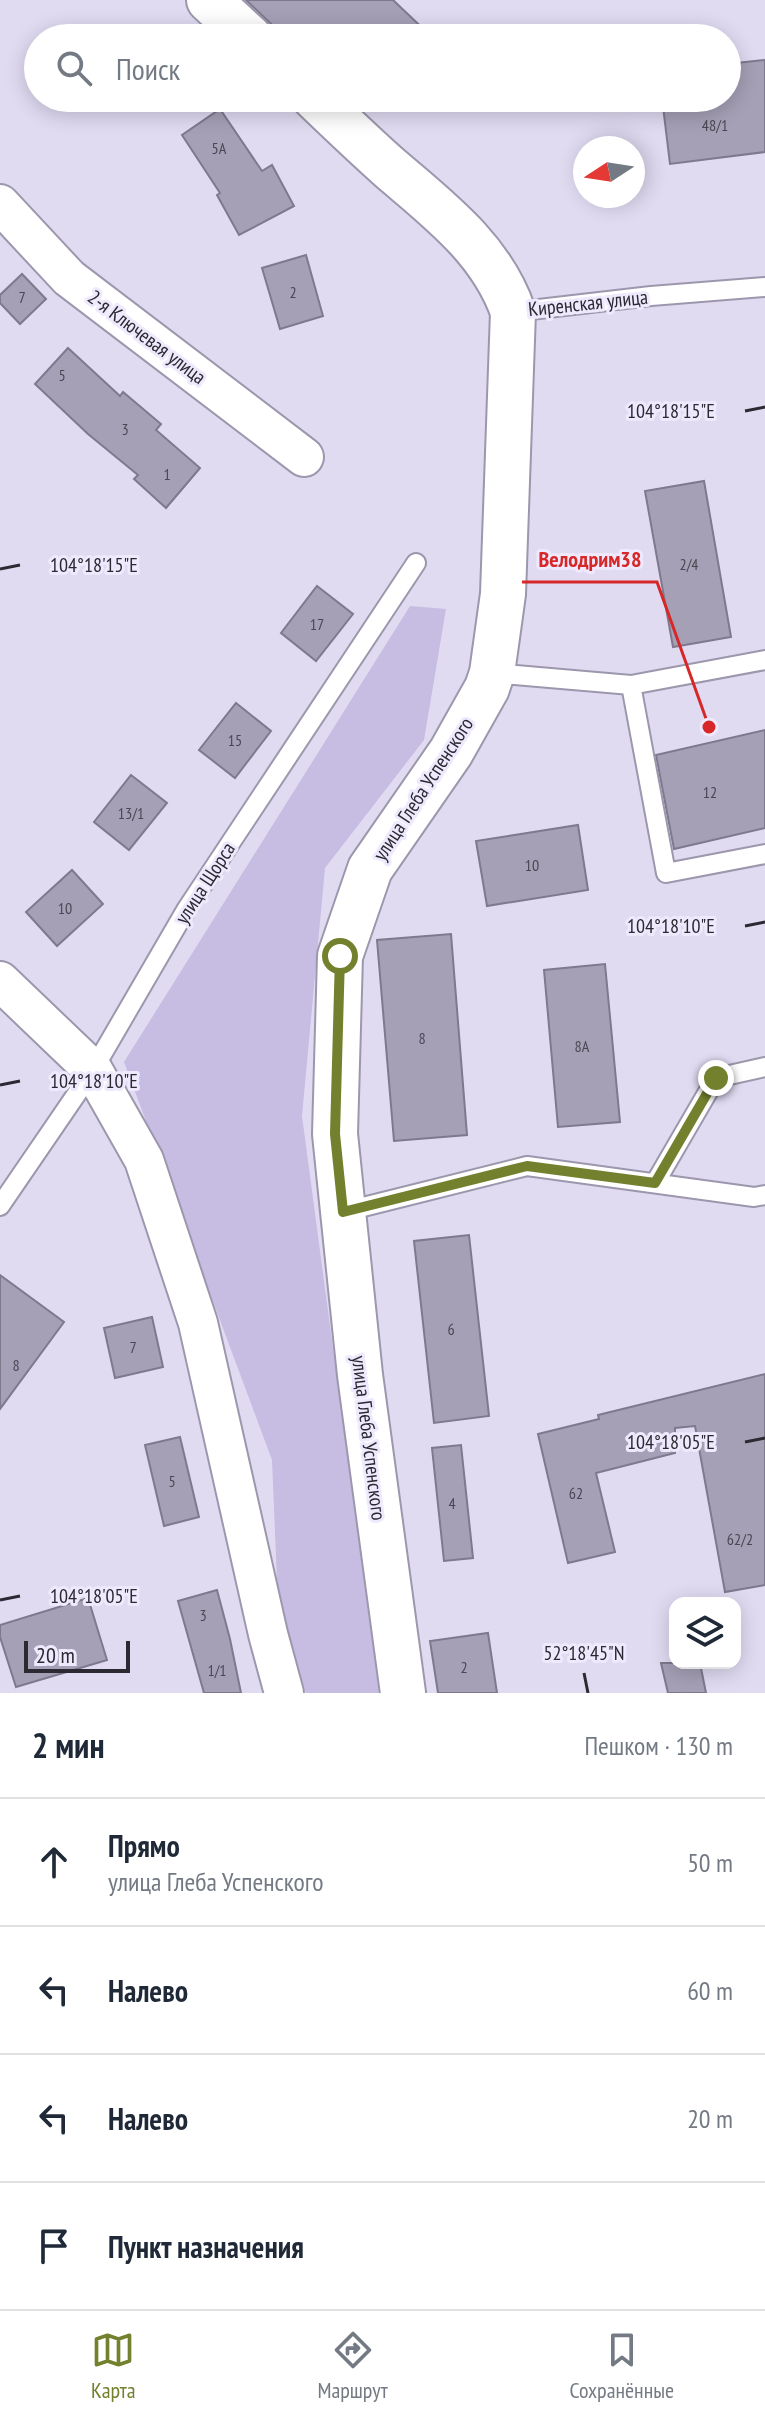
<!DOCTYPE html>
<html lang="ru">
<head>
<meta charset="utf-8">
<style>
	:root { --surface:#fff; --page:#f6f6f7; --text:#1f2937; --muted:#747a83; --line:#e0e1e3; --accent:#73812e }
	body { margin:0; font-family:"PT Sans Narrow",sans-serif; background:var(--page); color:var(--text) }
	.controls { position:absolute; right:24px; bottom:24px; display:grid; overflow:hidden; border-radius:16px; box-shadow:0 4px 20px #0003 }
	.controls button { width:72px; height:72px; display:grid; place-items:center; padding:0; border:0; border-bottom:2px solid var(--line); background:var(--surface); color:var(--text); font:40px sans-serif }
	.compass { position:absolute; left:573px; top:136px; width:72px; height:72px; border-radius:50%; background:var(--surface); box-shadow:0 4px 20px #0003; rotate:258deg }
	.scale { position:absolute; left:24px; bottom:20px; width:106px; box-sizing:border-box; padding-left:8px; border:4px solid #2b2932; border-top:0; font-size:22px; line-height:28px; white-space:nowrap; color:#2b2932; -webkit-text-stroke:6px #eee9fc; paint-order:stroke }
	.stop { position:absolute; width:24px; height:24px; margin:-18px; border:6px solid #73812e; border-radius:50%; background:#fff }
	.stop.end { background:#73812e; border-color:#fff; box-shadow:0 2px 8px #0008 }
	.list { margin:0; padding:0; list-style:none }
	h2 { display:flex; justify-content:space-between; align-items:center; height:104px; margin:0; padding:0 32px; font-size:34px }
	h2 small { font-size:26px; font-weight:400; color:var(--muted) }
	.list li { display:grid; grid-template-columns:52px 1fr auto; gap:24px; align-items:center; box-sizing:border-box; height:128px; padding:0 32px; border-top:2px solid var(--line) }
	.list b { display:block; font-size:30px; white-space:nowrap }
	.list p { margin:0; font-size:26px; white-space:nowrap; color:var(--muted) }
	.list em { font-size:26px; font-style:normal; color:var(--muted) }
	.icon { flex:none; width:44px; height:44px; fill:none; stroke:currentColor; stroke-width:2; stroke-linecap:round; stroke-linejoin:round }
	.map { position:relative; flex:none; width:765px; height:1693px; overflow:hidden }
	.search { position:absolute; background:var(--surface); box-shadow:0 4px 20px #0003; left:24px; right:24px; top:24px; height:88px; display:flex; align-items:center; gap:20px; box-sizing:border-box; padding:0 28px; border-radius:44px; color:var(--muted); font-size:30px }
	.sheet { height:616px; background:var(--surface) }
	nav { display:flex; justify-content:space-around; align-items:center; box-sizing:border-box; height:112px; border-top:2px solid var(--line); background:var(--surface); font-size:22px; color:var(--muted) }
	nav a { display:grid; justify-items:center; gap:4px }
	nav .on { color:var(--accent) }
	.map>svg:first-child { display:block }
	.green { fill:#c7bce2 }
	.building { fill:#a6a0b6; stroke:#7e798d; stroke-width:2 }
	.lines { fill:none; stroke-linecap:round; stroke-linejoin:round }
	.lane-casing { stroke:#9c97ac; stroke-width:22 }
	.street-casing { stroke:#9c97ac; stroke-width:42 }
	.secondary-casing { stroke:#9c97ac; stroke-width:48 }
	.lane { stroke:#fff; stroke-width:18 }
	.street { stroke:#fff; stroke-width:38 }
	.secondary { stroke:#fff; stroke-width:44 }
	.route { stroke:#73812e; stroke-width:10 }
	.ticks { fill:none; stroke:#2b2932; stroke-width:3 }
	.labels { text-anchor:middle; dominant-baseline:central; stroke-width:6; stroke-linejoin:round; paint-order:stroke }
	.number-label { font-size:16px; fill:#4a4753 }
	.street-label { font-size:20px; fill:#2b2932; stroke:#eee9fc }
	.ticks-label { font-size:20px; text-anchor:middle; fill:#2b2932; stroke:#eee9fc; stroke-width:6; stroke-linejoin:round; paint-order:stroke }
	.leader { fill:none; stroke:#d62828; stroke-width:3 }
	.callout-dot { fill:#d62828; stroke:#eee9fc; stroke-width:3 }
	.callout-label { font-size:22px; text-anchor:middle; font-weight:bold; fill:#d62828; stroke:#eee9fc; stroke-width:6; stroke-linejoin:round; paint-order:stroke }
</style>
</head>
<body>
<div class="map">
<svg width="765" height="1693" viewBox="0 0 765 1693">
	<rect width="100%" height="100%" fill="#e1dbf2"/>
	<polygon class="green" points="410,606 446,609 424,740 325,868 302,1116 379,1693 306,1693 278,1605 272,1460 124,1062"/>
	<g class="building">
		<polygon points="246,0 393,0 433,38 286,38"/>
		<polygon points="765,60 765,152 670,164 662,98 727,98 727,64"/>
		<polygon points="220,109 262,171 272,165 294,206 239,235 217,195 220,193 182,135"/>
		<polygon points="306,255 323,316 280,329 262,268"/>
		<polygon points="22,274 46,299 20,324 0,303 0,295"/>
		<polygon points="68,348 120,396 123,392 161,424 156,430 200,468 166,508 134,479 138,475 88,434 35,384"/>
		<polygon points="704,481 731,637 673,647 645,491"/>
		<polygon points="317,586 353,614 316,661 281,633"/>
		<polygon points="236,703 271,731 235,778 199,750"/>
		<polygon points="765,730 765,828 674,849 656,755"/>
		<polygon points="131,775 167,803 129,850 94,822"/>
		<polygon points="578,825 588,890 487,906 476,841"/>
		<polygon points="72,870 103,904 57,946 26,912"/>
		<polygon points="451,934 467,1135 394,1141 377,940"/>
		<polygon points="605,964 620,1122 558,1127 544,970"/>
		<polygon points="469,1235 489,1416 434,1423 414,1241"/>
		<polygon points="0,1275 64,1322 0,1409"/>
		<polygon points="152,1317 163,1367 115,1378 104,1328"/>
		<polygon points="765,1374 765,1585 725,1592 695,1426 675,1428 675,1453 596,1473 615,1552 568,1563 538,1434 599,1419 598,1415"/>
		<polygon points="180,1437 199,1517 164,1526 145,1445"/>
		<polygon points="461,1445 473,1558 444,1561 432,1448"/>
		<polygon points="217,1590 230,1639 241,1693 204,1693 178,1601"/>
		<polygon points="88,1598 107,1660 16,1687 0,1637 0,1625"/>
		<polygon points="488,1633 497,1693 438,1693 430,1641"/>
		<polygon points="661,1663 700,1663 706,1693 668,1693"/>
	</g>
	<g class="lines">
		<defs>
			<g id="lane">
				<polyline points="513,312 651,296 765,287"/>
				<polyline points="492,673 631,685 765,660"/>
				<polyline points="631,685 666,873 765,854"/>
				<polyline points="655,1183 716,1078 765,1067"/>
				<polyline points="0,1206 93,1070 186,910 416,563"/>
				<polyline points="343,1212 527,1166 754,1197 765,1195"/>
			</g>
			<g id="street">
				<polyline points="0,204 69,278 304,457"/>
				<polyline points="0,981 93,1070 144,1160 198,1323 268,1634 284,1693"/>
			</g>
			<g id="secondary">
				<polyline points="209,0 250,38"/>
				<path d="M315,98C340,122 365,146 391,169C439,210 492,250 513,312L503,594L492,673L487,688L451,752L370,869L340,956L335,1134L360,1375L403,1693"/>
			</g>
		</defs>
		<use href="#lane" class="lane-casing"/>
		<use href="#street" class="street-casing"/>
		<use href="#secondary" class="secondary-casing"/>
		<use href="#lane" class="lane"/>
		<use href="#street" class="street"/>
		<use href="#secondary" class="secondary"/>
	</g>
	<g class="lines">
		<polyline class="route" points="340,956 335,1134 343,1212 527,1166 655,1183 716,1078"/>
	</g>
	<path class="ticks" d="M745,411L765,407M0,569L20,565M745,926L765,922M0,1085L20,1081M745,1442L765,1438M0,1600L20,1596M584,1673L588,1693"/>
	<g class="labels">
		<g class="number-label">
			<text x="715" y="125">48/1</text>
			<text x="219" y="148">5А</text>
			<text x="293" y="292">2</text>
			<text x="22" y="297">7</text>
			<text x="62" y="375">5</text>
			<text x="125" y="429">3</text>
			<text x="167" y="474">1</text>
			<text x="689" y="564">2/4</text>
			<text x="317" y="624">17</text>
			<text x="235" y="740">15</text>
			<text x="710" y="792">12</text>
			<text x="131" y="813">13/1</text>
			<text x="532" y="865">10</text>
			<text x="65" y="908">10</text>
			<text x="422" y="1038">8</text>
			<text x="582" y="1046">8А</text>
			<text x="451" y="1329">6</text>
			<text x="133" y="1347">7</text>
			<text x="16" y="1365">8</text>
			<text x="172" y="1481">5</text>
			<text x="576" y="1493">62</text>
			<text x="452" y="1503">4</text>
			<text x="740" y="1539">62/2</text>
			<text x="203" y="1615">3</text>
			<text x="464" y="1667">2</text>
			<text x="217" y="1670">1/1</text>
		</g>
		<g class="street-label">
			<text transform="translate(588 303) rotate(-6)">Киренская улица</text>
			<text transform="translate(147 337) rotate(37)">2-я Ключевая улица</text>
			<text transform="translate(423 789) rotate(-57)">улица Глеба Успенского</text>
			<text transform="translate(205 883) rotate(-57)">улица Щорса</text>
			<text transform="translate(369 1438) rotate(83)">улица Глеба Успенского</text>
		</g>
	</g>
	<g class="ticks-label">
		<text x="671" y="418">104°18'15"E</text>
		<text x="94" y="572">104°18'15"E</text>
		<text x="671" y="933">104°18'10"E</text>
		<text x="94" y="1088">104°18'10"E</text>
		<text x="671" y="1449">104°18'05"E</text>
		<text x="94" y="1603">104°18'05"E</text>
		<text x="584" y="1660">52°18'45"N</text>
	</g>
	<path class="leader" d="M709 727L657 582H522"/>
	<circle class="callout-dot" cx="709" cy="727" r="8"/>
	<g class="callout-label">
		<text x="590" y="567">Велодрим38</text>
	</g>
</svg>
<div class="controls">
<button><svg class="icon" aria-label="layers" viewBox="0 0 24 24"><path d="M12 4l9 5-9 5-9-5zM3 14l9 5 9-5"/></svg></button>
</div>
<svg class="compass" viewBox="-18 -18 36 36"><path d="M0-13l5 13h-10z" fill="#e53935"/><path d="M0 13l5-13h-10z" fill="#747a83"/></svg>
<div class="scale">20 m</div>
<div class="stop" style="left:340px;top:956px"></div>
<div class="stop end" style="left:716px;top:1078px"></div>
<div class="search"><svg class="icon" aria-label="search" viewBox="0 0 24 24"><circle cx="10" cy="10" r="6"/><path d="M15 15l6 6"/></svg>Поиск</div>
</div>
<section class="sheet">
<h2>2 мин<small>Пешком · 130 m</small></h2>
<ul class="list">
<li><svg class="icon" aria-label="ahead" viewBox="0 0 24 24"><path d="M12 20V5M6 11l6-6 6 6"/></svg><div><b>Прямо</b><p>улица Глеба Успенского</p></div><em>50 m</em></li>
<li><svg class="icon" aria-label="left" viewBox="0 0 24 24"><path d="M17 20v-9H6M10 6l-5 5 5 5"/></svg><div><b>Налево</b></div><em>60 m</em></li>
<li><svg class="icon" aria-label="left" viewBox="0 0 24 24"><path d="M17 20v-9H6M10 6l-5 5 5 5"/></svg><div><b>Налево</b></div><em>20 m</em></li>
<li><svg class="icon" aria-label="arrive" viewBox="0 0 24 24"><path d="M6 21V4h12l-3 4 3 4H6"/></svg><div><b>Пункт назначения</b></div></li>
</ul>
</section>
<nav>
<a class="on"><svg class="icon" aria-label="map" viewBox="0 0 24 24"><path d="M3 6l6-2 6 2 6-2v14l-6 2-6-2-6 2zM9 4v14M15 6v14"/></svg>Карта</a>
<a><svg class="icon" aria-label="directions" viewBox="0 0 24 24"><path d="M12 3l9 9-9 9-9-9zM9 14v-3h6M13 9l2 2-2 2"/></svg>Маршрут</a>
<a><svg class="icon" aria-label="saved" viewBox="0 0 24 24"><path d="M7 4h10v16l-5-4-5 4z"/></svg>Сохранённые</a>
</nav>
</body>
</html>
